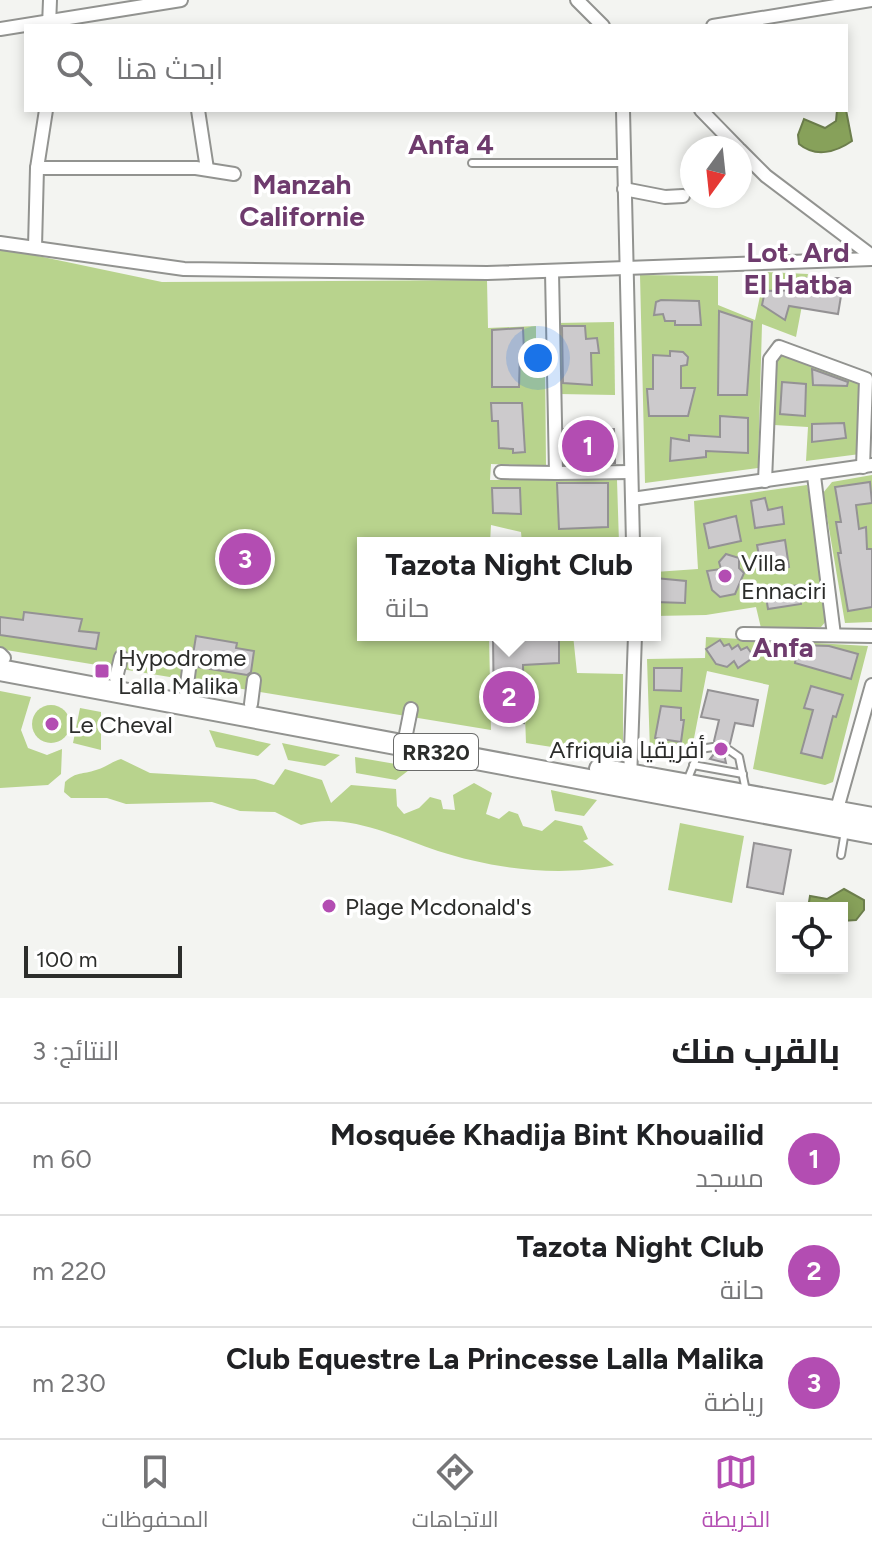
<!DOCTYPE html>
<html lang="ar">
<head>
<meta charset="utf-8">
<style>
	:root { --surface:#fff; --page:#f6f6f6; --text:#202124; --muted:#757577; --line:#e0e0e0; --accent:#b34db2 }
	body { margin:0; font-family:Figtree,Cairo,sans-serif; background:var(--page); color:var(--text); direction:rtl }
	.controls { position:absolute; right:24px; bottom:24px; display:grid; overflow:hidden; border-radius:0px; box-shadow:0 4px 12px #0003 }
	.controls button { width:72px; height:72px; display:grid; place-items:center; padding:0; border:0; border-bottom:2px solid var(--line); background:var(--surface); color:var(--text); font:40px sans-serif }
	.compass { position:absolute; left:680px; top:136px; width:72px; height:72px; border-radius:50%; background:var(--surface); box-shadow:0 4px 12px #0003; rotate:195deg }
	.scale { position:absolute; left:24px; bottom:20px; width:158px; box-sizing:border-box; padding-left:8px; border:4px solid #2c2d2b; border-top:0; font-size:22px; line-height:28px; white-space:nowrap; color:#2c2d2b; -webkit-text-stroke:6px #fff; paint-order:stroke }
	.you { position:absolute; left:538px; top:358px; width:28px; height:28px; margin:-20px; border:6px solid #fff; border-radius:50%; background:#1a73e8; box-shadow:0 0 0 12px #1a73e833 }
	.badge { display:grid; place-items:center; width:52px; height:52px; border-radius:50%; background:var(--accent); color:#fff; font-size:26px; font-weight:700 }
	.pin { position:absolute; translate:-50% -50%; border:4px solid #fff; box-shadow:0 2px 8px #0006 }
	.popup { position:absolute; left:357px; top:537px; width:304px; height:104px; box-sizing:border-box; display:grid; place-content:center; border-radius:0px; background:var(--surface); filter:drop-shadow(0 2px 6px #0005); font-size:26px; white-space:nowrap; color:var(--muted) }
	.popup b { font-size:30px; color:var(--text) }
	.popup::after { content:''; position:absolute; left:50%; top:100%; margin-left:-16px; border:16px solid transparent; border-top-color:var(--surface) }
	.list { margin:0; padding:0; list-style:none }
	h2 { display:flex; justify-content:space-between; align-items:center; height:104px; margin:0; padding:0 32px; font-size:34px }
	h2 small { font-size:26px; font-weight:400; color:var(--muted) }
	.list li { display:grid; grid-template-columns:52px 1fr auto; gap:24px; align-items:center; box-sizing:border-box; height:112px; padding:0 32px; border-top:2px solid var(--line) }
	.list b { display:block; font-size:30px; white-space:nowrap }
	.list p { margin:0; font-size:26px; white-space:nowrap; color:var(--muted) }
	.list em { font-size:26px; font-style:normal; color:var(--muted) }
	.icon { flex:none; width:44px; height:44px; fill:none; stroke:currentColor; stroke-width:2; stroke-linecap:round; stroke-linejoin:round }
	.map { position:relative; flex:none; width:872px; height:998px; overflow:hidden; direction:ltr }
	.search { position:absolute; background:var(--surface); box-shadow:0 4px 12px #0003; left:24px; right:24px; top:24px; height:88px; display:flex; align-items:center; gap:20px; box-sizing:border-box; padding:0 28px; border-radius:0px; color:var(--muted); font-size:30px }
	.sheet { height:440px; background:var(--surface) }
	nav { display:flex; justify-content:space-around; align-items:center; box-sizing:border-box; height:112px; border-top:2px solid var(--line); background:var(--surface); font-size:22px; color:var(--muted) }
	nav a { display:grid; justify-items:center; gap:4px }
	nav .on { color:var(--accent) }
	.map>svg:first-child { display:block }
	.green { fill:#b8d38d }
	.water { fill:#87a15a; stroke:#6c7e4c; stroke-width:2 }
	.building { fill:#cccacc; stroke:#949294; stroke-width:2 }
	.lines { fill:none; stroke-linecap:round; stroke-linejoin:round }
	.service-casing { stroke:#929390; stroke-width:10 }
	.minor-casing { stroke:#929390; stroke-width:16 }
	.trunk-casing { stroke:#929390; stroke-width:24 }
	.service { stroke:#fff; stroke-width:6 }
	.minor { stroke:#fff; stroke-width:12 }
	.trunk { stroke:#fff; stroke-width:20 }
	.poi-dot { fill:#b34db2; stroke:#fff; stroke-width:3 }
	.labels { text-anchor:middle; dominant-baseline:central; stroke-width:7; stroke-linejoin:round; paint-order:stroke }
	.shield { fill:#fff; stroke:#6b6c6b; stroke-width:2 }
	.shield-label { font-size:22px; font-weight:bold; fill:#2c2d2b }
	.poi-label { font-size:24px; fill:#2c2d2b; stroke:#fff; text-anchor:start }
	.quarter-label { font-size:28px; font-weight:bold; fill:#6e3b6d; stroke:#fff }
</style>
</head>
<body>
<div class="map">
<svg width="872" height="998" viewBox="0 0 872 998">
	<rect width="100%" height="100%" fill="#f3f4f1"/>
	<g class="green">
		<polygon points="0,248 162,282 487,280 488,328 536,326 536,361 545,361 546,466 491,464 490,480 617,480 619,543 522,543 521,532 491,525 490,543 363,543 363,635 489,635 491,730 0,649"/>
		<polygon points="765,272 808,274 796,337 762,324 758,468 645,483 640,275 718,276 718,305 755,320"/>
		<polygon points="614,322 615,395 559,394 556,323"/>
		<polygon points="776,352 857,379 862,388 860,454 806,461 808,427 774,425"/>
		<polygon points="872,475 872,622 845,623 823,493 832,482"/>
		<polygon points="807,485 816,528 827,620 821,627 761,628 756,607 706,615 655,616 655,572 698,569 694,501"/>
		<polygon points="522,635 573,635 577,673 623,674 623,758 526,743"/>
		<polygon points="706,637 868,646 833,782 825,785 753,769 769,685 707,671 690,759 650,752 647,659 705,658"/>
		<polygon points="0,691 31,697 21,730 28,748 47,755 62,749 61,774 48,785 0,788"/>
		<circle cx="51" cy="724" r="19"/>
		<polygon points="80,708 101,712 101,750 73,743"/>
		<polygon points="209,730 271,744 258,756 216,747"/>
		<polygon points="282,743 340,755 325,766 288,760"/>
		<polygon points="355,757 413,767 396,780 356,773"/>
		<path d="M121,759L150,773L255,779L274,785L285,769L322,780L331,803L351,785L396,789L397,806L404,814L419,808L430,797L441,800L443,809L455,810L453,795L474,783L492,793L486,814L499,819L509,811L518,814L523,826L542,831L555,820L582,826L588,839L583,841L614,865C559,878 491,868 438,851C396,837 345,811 301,825L275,812L240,811L212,802L126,804L107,798H71L64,792L65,782C77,771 82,775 96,770C105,768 111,762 121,759Z"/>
		<polygon points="551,791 551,790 597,800 584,816 555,811"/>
		<polygon points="680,823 744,836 732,903 668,890"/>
	</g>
	<g class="water">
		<path d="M837,110H846L852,141C836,152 816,158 799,144L798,135L804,119L825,128L836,121Z"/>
		<polygon points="844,889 864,900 864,910 856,920 842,921 842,908 808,908 810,896 827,899"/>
	</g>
	<g class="building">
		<polygon points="806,278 844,278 838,314 789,306 785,320 762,305 765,291 804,290"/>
		<polygon points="661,300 699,301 701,325 675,325 675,321 665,321 663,314 654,315 656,302"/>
		<polygon points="719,311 752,322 747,395 718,395"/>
		<polygon points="562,326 585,326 586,339 597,338 599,353 591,353 592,385 563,383"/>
		<polygon points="523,328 524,352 520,352 519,387 492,387 492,330"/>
		<polygon points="670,351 683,352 688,357 687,365 681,366 681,388 695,388 688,416 649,416 647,389 653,389 653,355 670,356"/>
		<polygon points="812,369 848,382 847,386 813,385"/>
		<polygon points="782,382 806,384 805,416 780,414"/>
		<polygon points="491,403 522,403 525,452 513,453 513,449 499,448 498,421 492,421"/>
		<polygon points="720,416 748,418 748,453 706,451 706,457 670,461 671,438 689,441 689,435 720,437"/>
		<polygon points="844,423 846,438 812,442 812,424"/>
		<polygon points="564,429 614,429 615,463 565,464"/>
		<polygon points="870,482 872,503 856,505 859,529 866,527 867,549 872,549 872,607 848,611 838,553 841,553 836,522 841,522 835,487"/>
		<polygon points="557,483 608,483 608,527 559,529"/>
		<polygon points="492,488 520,488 521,514 493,513"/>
		<polygon points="765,498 768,510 782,507 784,524 755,528 751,501"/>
		<polygon points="736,516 741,541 709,548 704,524"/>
		<polygon points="785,540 789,567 762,572 757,545"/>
		<polygon points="726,554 739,558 739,568 744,573 735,594 720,597 712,590 707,571 721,569 719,562"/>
		<polygon points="655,578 686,581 685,603 655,602"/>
		<polygon points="800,585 801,604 768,609 765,590"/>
		<polygon points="24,612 82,619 79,631 99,633 96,649 0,635 0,617 23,620"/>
		<polygon points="559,635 559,663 523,665 524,723 494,719 493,637"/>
		<polygon points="196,636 237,643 236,648 254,651 251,672 247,675 198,667 192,661"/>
		<polygon points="720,640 724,646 729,644 732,649 738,645 741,650 747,647 754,657 738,668 734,661 727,667 716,664 706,649"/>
		<polygon points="798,645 829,646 858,654 851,679 795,663"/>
		<polygon points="654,668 682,668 681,691 654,690"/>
		<polygon points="811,686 843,695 836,717 833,716 822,758 801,753 813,710 804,708"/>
		<polygon points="708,690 758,700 753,726 735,723 730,744 723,749 726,763 710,759 719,748 714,741 719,720 701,717"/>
		<polygon points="661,706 681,708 681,720 684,720 681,742 655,738"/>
		<polygon points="754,843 791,850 783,894 747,887"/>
	</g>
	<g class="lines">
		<defs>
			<g id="service">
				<polyline points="472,163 623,163"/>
				<polyline points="729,750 739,757 746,791"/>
				<polyline points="693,765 743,774"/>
				<polyline points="687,781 700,749 713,747"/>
				<polyline points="841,855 845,831"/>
			</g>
			<g id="minor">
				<polyline points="577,0 603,26"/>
				<polyline points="49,26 50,0"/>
				<polyline points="713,26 872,0"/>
				<polyline points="0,29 181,0"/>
				<polyline points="198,110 207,169"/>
				<polyline points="623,110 633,543"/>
				<polyline points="701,110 738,148"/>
				<polyline points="740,150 766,176 872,256"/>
				<polyline points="37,168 196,168 234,174"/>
				<polyline points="624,189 665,197 683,196"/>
				<polyline points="0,243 184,269 487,273 872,259"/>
				<polyline points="35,247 37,168 46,110"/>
				<polyline points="552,272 556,473 631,472"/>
				<polyline points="501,472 556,473"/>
				<polyline points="814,476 834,635"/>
				<polyline points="765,481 770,359 779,347 866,379 863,467"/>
				<polyline points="632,499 872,465"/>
				<polyline points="743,634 872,636"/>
				<polyline points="0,654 4,658"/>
				<polyline points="116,678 121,657"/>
				<polyline points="186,692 189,669"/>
				<polyline points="251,704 254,680"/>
				<polyline points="406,734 411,709"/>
				<polyline points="630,780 635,635"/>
				<polyline points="835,816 872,685"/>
			</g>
			<g id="trunk">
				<polyline points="0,670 872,833"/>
				<polyline points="600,769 872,818"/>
			</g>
		</defs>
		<use href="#service" class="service-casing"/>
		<use href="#minor" class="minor-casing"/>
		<use href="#trunk" class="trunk-casing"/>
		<use href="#service" class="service"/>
		<use href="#minor" class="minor"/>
		<use href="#trunk" class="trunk"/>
	</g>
	<g class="poi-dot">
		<circle cx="725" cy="576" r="8"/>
		<rect x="94" y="663" width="16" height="16" rx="4"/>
		<circle cx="52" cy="724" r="8"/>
		<circle cx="721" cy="749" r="8"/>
		<circle cx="329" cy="906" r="8"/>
	</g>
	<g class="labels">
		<rect class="shield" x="394" y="734" width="84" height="36" rx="6"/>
		<g class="shield-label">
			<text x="436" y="752">RR320</text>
		</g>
		<g class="poi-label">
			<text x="741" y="562">Villa<tspan x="741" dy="28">Ennaciri</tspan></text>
			<text x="118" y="657">Hypodrome<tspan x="118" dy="28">Lalla Malika</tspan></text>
			<text x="68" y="724">Le Cheval</text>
			<text x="705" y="749" text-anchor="end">Afriquia أفريقيا</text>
			<text x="345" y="906">Plage Mcdonald's</text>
		</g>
		<g class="quarter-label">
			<text x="451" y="144">Anfa 4</text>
			<text x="302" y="184">Manzah<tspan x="302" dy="32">Californie</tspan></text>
			<text x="798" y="252">Lot. Ard<tspan x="798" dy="32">El Hatba</tspan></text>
			<text x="783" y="647">Anfa</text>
		</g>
	</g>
</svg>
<div class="controls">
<button><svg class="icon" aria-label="locate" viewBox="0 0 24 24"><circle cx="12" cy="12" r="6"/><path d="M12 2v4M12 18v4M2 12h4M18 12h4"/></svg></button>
</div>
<svg class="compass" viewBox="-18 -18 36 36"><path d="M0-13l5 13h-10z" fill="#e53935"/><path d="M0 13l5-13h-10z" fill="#757577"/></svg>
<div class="scale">100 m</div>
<div class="you"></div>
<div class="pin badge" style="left:588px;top:446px">1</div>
<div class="pin badge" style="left:509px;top:697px">2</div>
<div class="popup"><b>Tazota Night Club</b>حانة</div>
<div class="pin badge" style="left:245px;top:559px">3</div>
<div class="search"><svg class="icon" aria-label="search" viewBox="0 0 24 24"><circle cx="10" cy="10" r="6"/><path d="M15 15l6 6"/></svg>ابحث هنا</div>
</div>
<section class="sheet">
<h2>بالقرب منك<small>النتائج: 3</small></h2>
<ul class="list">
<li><span class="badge">1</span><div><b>Mosquée Khadija Bint Khouailid</b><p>مسجد</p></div><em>60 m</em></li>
<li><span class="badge">2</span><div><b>Tazota Night Club</b><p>حانة</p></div><em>220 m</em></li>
<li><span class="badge">3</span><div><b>Club Equestre La Princesse Lalla Malika</b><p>رياضة</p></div><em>230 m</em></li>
</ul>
</section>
<nav>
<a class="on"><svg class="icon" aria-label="map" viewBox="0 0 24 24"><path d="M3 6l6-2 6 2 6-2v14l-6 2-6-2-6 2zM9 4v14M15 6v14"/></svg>الخريطة</a>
<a><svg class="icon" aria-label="directions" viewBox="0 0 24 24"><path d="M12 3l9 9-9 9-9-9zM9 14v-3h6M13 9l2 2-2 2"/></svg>الاتجاهات</a>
<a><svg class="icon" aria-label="saved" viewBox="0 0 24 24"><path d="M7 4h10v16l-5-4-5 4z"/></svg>المحفوظات</a>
</nav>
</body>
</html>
